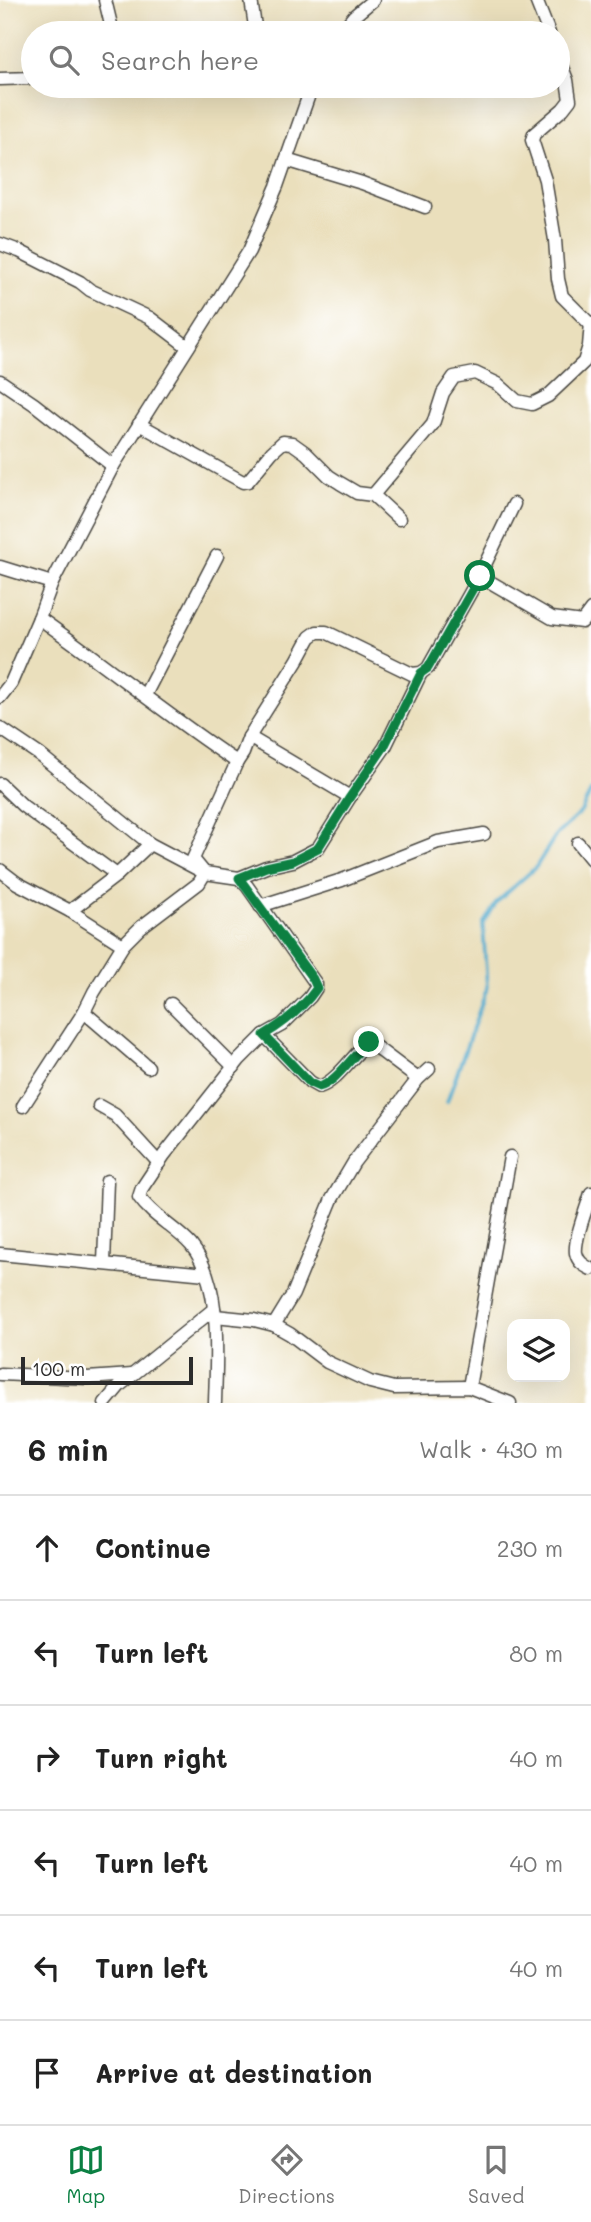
<!DOCTYPE html>
<html lang="en">
<head>
<meta charset="utf-8">
<style>
	:root { --surface:#fff; --page:#f6f6f6; --text:#222; --muted:#767676; --line:#e0e0e0; --accent:#0b8043 }
	body { margin:0; font-family:Mali,sans-serif; background:var(--page); color:var(--text) }
	.controls { position:absolute; right:21px; bottom:21px; display:grid; overflow:hidden; border-radius:14px; box-shadow:0 7px 28px #0002 }
	.controls button { width:63px; height:63px; display:grid; place-items:center; padding:0; border:0; border-bottom:2px solid var(--line); background:var(--surface); color:var(--text); font:35px sans-serif }
	.scale { position:absolute; left:21px; bottom:18px; width:172px; box-sizing:border-box; padding-left:7px; border:4px solid #2b2b2b; border-top:0; font-size:19px; line-height:24px; white-space:nowrap; color:#2b2b2b; -webkit-text-stroke:5px #fff; paint-order:stroke }
	.stop { position:absolute; width:21px; height:21px; margin:-16px; border:5px solid #0b8043; border-radius:50%; background:#fff }
	.stop.end { background:#0b8043; border-color:#fff; box-shadow:0 2px 7px #0008 }
	.list { margin:0; padding:0; list-style:none }
	h2 { display:flex; justify-content:space-between; align-items:center; height:91px; margin:0; padding:0 28px; font-size:30px }
	h2 small { font-size:23px; font-weight:400; color:var(--muted) }
	.list li { display:grid; grid-template-columns:46px 1fr auto; gap:21px; align-items:center; box-sizing:border-box; height:105px; padding:0 28px; border-top:2px solid var(--line) }
	.list b { display:block; font-size:26px; white-space:nowrap }
	.list em { font-size:23px; font-style:normal; color:var(--muted) }
	.icon { flex:none; width:38px; height:38px; fill:none; stroke:currentColor; stroke-width:2; stroke-linecap:round; stroke-linejoin:round }
	.map { position:relative; flex:none; width:591px; height:1403px; overflow:hidden }
	.search { position:absolute; background:var(--surface); box-shadow:0 7px 28px #0002; left:21px; right:21px; top:21px; height:77px; display:flex; align-items:center; gap:18px; box-sizing:border-box; padding:0 24px; border-radius:38px; color:var(--muted); font-size:26px }
	.sheet { height:721px; background:var(--surface) }
	nav { display:flex; justify-content:space-around; align-items:center; box-sizing:border-box; height:98px; border-top:2px solid var(--line); background:var(--surface); font-size:19px; color:var(--muted) }
	nav a { display:grid; justify-items:center; gap:4px }
	nav .on { color:var(--accent) }
	.map>svg:first-child { display:block }
	.lines { fill:none; stroke-linecap:round; stroke-linejoin:round }
	.stream { stroke:#52accf; stroke-width:3.5 }
	.minor-casing { stroke:#484641; stroke-width:15 }
	.minor { stroke:#fff; stroke-width:12 }
	.route { stroke:#0b8043; stroke-width:9 }
</style>
</head>
<body>
<div class="map">
<svg width="591" height="1403" viewBox="0 0 591 1403">
	<rect width="100%" height="100%" fill="#fff"/>
	<filter id="ink" filterUnits="userSpaceOnUse"><feTurbulence type="fractalNoise" baseFrequency=".0143" numOctaves="2"/><feDisplacementMap in="SourceGraphic" scale="14" xChannelSelector="R" yChannelSelector="G"/><feConvolveMatrix kernelMatrix="1 2 1 2 8 2 1 2 1" color-interpolation-filters="sRGB"/></filter>
	<filter id="wash" filterUnits="userSpaceOnUse"><feTurbulence type="fractalNoise" baseFrequency=".00686" numOctaves="4" result="noise"/><feDisplacementMap in="SourceGraphic" scale="28" xChannelSelector="R" yChannelSelector="G"/><feGaussianBlur stdDeviation="1.57" result="paint"/><feColorMatrix in="noise" values="0 0 0 0 0 0 0 0 0 0 0 0 0 0 0 0 0 1.4 0 .05"/><feComposite in="paint" operator="in"/></filter>
	<g filter="url(#wash)">
		<rect width="100%" height="100%" fill="#eadfbc"/>
		<g class="lines">
			<polyline class="stream" points="447,1102 487,988 483,924 497,902 536,867 556,835 581,812 591,791"/>
		</g>
	</g>
	<g filter="url(#ink)">
		<g class="lines">
			<defs>
				<g id="minor">
					<polyline points="105,0 113,33"/>
					<polyline points="251,0 256,33"/>
					<polyline points="536,0 549,33"/>
					<polyline points="340,33 354,16 373,0"/>
					<polyline points="558,57 567,80 570,100 563,109 534,134 532,140 545,180 555,240 558,279 562,296 590,324"/>
					<polyline points="0,79 33,78"/>
					<polyline points="286,160 362,183 425,207"/>
					<polyline points="0,244 19,251 80,282 90,290 150,318 188,347"/>
					<polyline points="0,381 34,404 113,466"/>
					<polyline points="139,424 243,482 248,481 272,452 283,442 292,443 306,453 329,476 340,483 357,493 373,495 399,519"/>
					<polyline points="373,495 433,424 443,393 454,377 475,373 498,384 517,401 532,404 548,396 584,362 589,346 591,323"/>
					<polyline points="0,567 52,583"/>
					<polyline points="480,576 552,618 582,622 591,610"/>
					<path d="M39,618C106,665 169,717 237,762"/>
					<polyline points="145,695 217,556"/>
					<polyline points="0,697 11,683 39,618 52,583 113,466 249,251 277,186 312,86"/>
					<polyline points="0,728 40,755 150,844"/>
					<polyline points="249,737 350,797"/>
					<polyline points="0,784 23,806 117,875"/>
					<polyline points="578,843 591,859"/>
					<polyline points="0,870 17,883 70,911 123,945 141,927 199,883 205,873"/>
					<polyline points="202,870 193,859 237,762 243,753 249,737 297,661 310,637 317,632 326,632 412,674 421,673 428,668 478,579 514,504"/>
					<polyline points="239,878 266,867 293,861 318,848 350,797 385,747 421,673"/>
					<polyline points="260,906 342,880 438,842 484,834"/>
					<path d="M70,911L117,875L150,844L205,873L239,878L247,886L316,984V988L310,997L282,1025L264,1035L239,1060L164,1155L142,1188L139,1197C153,1217 175,1227 191,1245C223,1284 216,1356 215,1403"/>
					<polyline points="123,945 94,992 84,1012 148,1067"/>
					<polyline points="171,1004 234,1067"/>
					<path d="M264,1035L310,1082L319,1087C337,1082 353,1054 369,1042L418,1079"/>
					<polyline points="23,1106 84,1012"/>
					<polyline points="99,1106 115,1115 159,1163"/>
					<path d="M591,1193C587,1208 574,1239 576,1253C578,1262 583,1265 591,1269"/>
					<polyline points="0,1254 206,1274"/>
					<polyline points="104,1263 107,1181"/>
					<polyline points="215,1316 254,1320 274,1325 290,1334 327,1362 370,1382 394,1388 469,1387 510,1403"/>
					<polyline points="274,1325 293,1294 332,1199 354,1162 418,1079 429,1069"/>
					<polyline points="0,1374 87,1378 132,1375"/>
					<polyline points="469,1387 510,1157"/>
					<polyline points="105,1403 120,1385 214,1309"/>
				</g>
			</defs>
			<use href="#minor" class="minor-casing"/>
			<use href="#minor" class="minor"/>
		</g>
	</g>
	<g class="lines" filter="url(#ink)">
		<path class="route" d="M369,1042C353,1054 337,1082 319,1087L310,1083L264,1035C284,1023 303,1008 317,988L313,979L239,878L266,867L293,861L318,848L350,797L384,747L421,673L428,668L480,576"/>
	</g>
</svg>
<div class="controls">
<button><svg class="icon" aria-label="layers" viewBox="0 0 24 24"><path d="M12 4l9 5-9 5-9-5zM3 14l9 5 9-5"/></svg></button>
</div>
<div class="scale">100 m</div>
<div class="stop" style="left:480px;top:576px"></div>
<div class="stop end" style="left:369px;top:1042px"></div>
<div class="search"><svg class="icon" aria-label="search" viewBox="0 0 24 24"><circle cx="10" cy="10" r="6"/><path d="M15 15l6 6"/></svg>Search here</div>
</div>
<section class="sheet">
<h2>6 min<small>Walk · 430 m</small></h2>
<ul class="list">
<li><svg class="icon" aria-label="ahead" viewBox="0 0 24 24"><path d="M12 20V5M6 11l6-6 6 6"/></svg><div><b>Continue</b></div><em>230 m</em></li>
<li><svg class="icon" aria-label="left" viewBox="0 0 24 24"><path d="M17 20v-9H6M10 6l-5 5 5 5"/></svg><div><b>Turn left</b></div><em>80 m</em></li>
<li><svg class="icon" aria-label="right" viewBox="0 0 24 24"><path d="M7 20v-9h11M14 6l5 5-5 5"/></svg><div><b>Turn right</b></div><em>40 m</em></li>
<li><svg class="icon" aria-label="left" viewBox="0 0 24 24"><path d="M17 20v-9H6M10 6l-5 5 5 5"/></svg><div><b>Turn left</b></div><em>40 m</em></li>
<li><svg class="icon" aria-label="left" viewBox="0 0 24 24"><path d="M17 20v-9H6M10 6l-5 5 5 5"/></svg><div><b>Turn left</b></div><em>40 m</em></li>
<li><svg class="icon" aria-label="arrive" viewBox="0 0 24 24"><path d="M6 21V4h12l-3 4 3 4H6"/></svg><div><b>Arrive at destination</b></div></li>
</ul>
</section>
<nav>
<a class="on"><svg class="icon" aria-label="map" viewBox="0 0 24 24"><path d="M3 6l6-2 6 2 6-2v14l-6 2-6-2-6 2zM9 4v14M15 6v14"/></svg>Map</a>
<a><svg class="icon" aria-label="directions" viewBox="0 0 24 24"><path d="M12 3l9 9-9 9-9-9zM9 14v-3h6M13 9l2 2-2 2"/></svg>Directions</a>
<a><svg class="icon" aria-label="saved" viewBox="0 0 24 24"><path d="M7 4h10v16l-5-4-5 4z"/></svg>Saved</a>
</nav>
</body>
</html>
